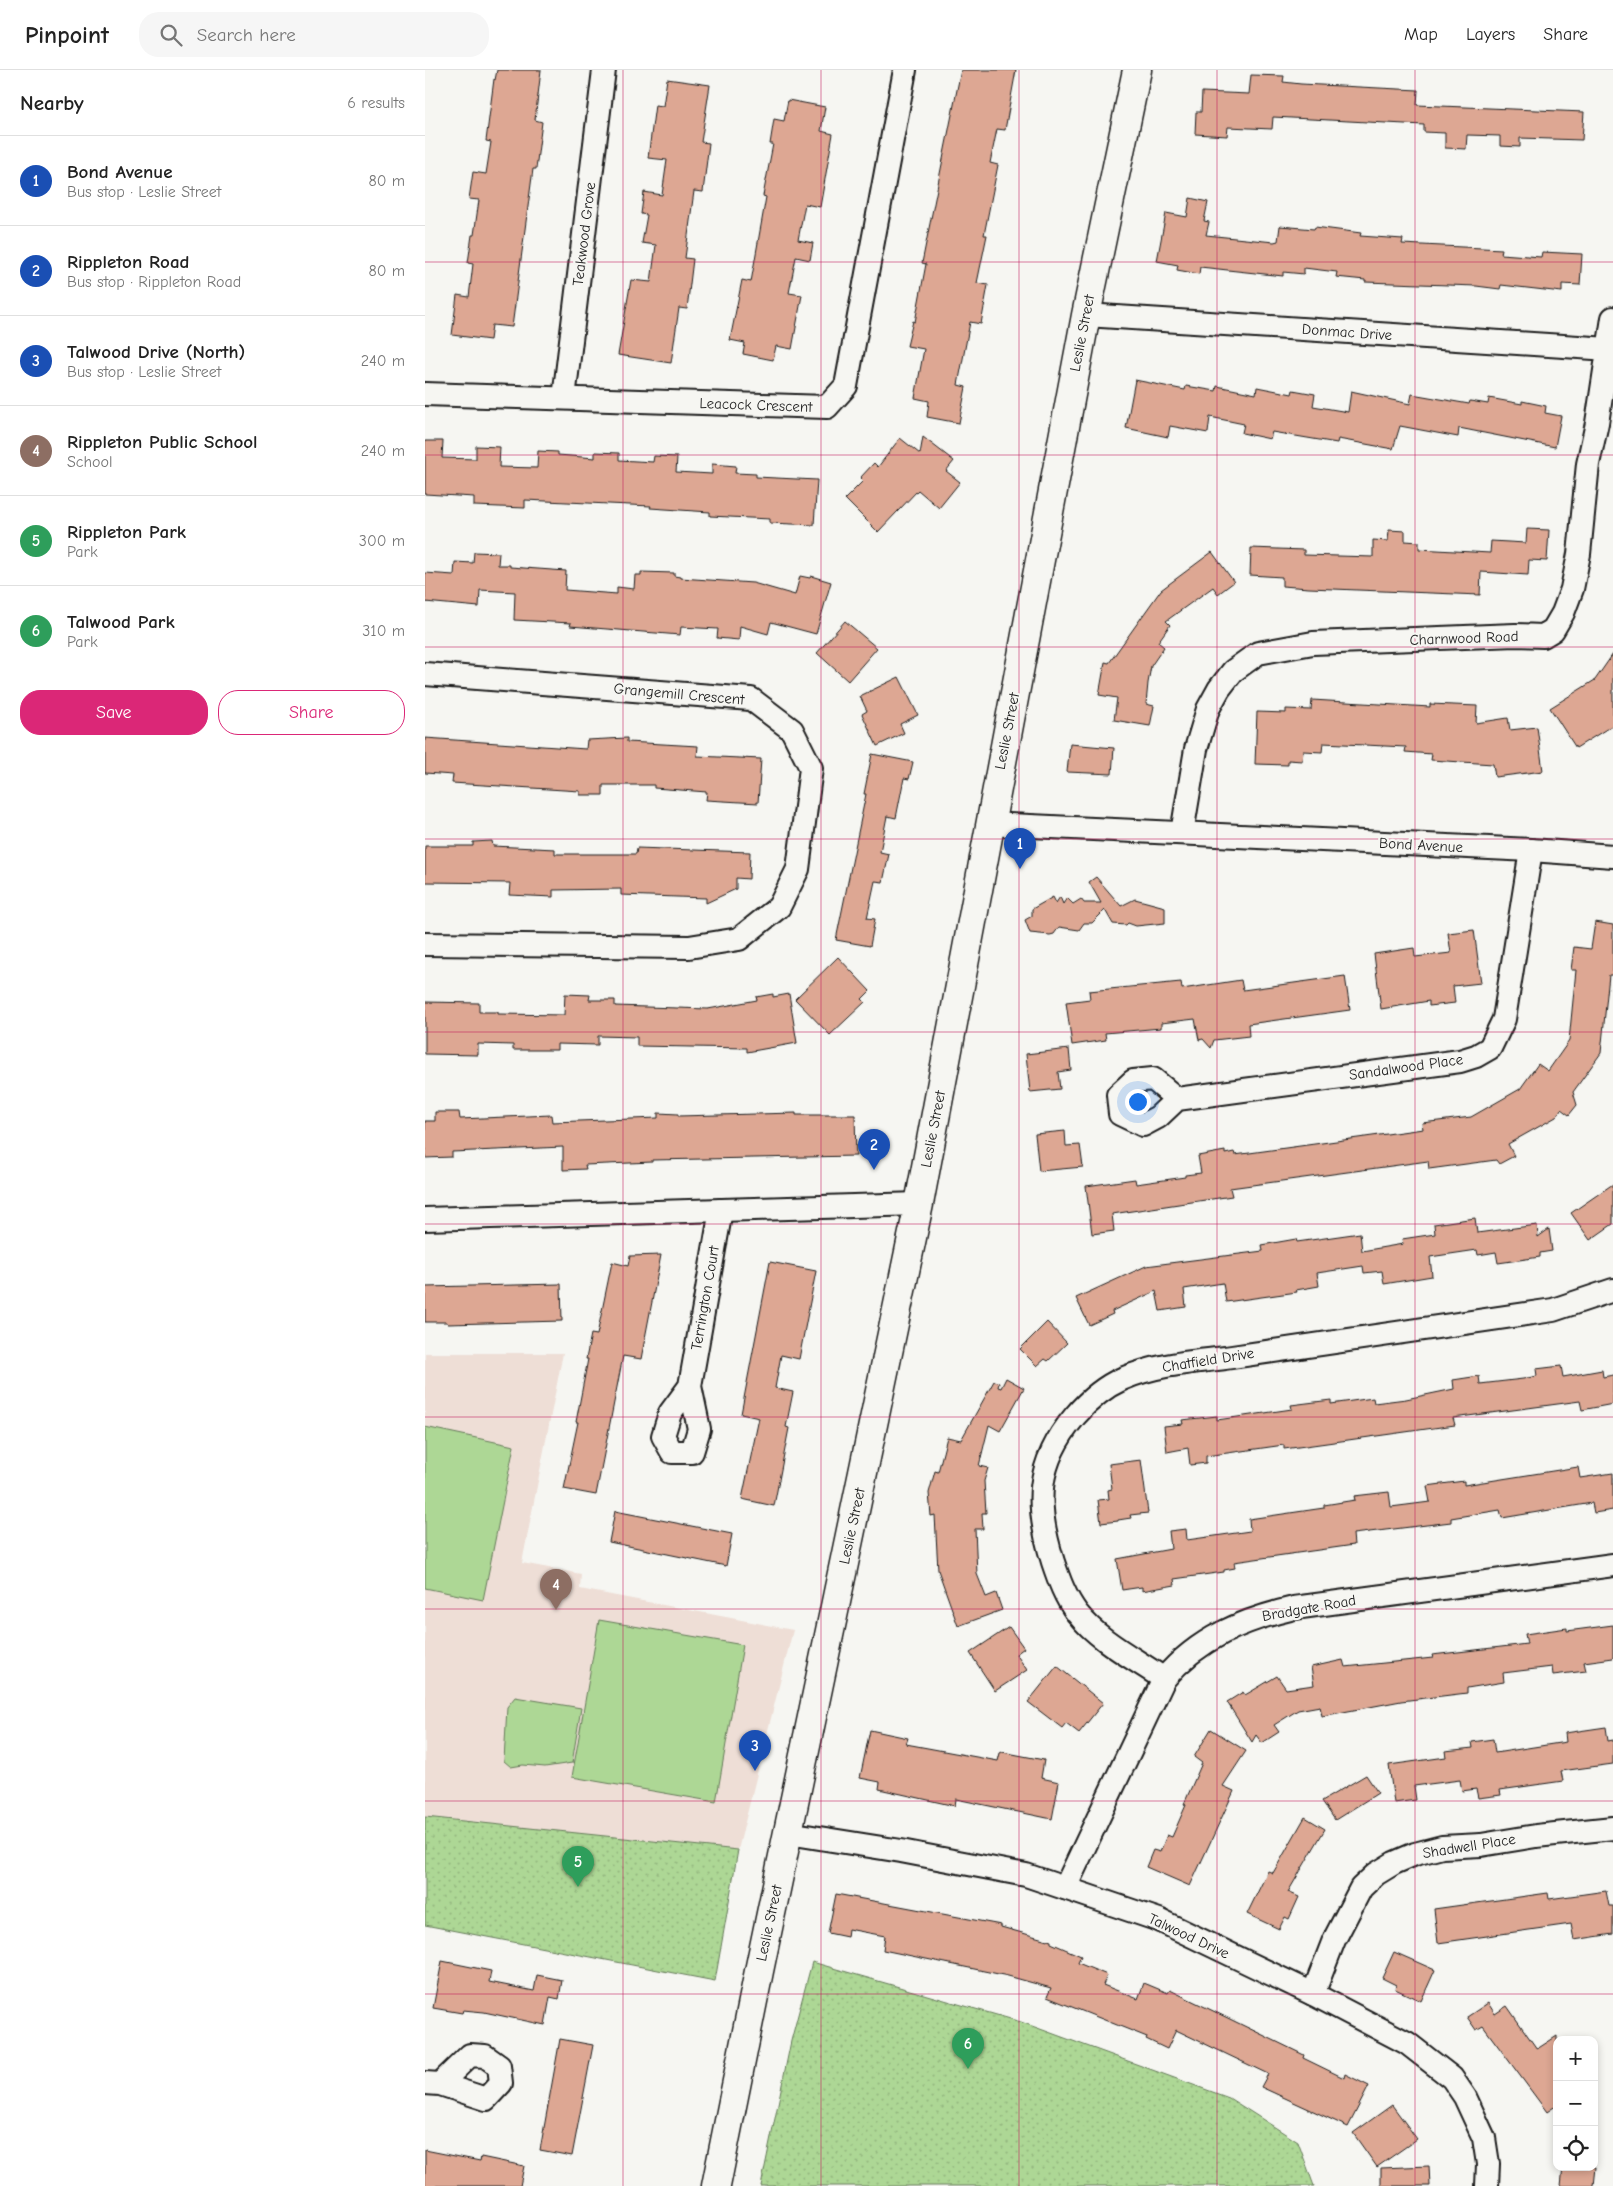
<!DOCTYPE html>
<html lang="en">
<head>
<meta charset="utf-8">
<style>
	:root { --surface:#fff; --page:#f6f6f6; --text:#222; --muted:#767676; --line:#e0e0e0; --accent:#db2777 }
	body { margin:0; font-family:"Comic Neue",sans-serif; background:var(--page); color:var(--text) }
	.controls { position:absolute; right:15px; bottom:15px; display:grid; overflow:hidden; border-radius:10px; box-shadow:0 2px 8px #0003 }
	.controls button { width:45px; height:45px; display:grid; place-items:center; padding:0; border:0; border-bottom:1px solid var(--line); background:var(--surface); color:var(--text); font:25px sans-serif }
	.you { position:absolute; left:712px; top:1031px; width:18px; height:18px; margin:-12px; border:4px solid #fff; border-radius:50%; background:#1a73e8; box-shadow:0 0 0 8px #1a73e833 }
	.badge { display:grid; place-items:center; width:32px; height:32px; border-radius:50%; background:var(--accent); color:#fff; font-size:16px; font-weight:700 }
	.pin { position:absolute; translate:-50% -41px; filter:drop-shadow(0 1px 2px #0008) }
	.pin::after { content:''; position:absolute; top:26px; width:18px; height:15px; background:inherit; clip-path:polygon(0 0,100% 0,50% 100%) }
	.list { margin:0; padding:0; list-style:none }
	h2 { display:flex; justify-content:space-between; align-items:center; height:65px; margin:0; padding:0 20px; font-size:21px }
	h2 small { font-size:16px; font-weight:400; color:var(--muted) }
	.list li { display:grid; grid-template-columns:32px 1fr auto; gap:15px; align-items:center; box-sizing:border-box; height:90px; padding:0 20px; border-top:1px solid var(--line) }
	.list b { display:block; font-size:19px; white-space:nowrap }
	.list p { margin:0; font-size:16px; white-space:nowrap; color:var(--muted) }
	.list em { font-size:16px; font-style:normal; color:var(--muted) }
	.actions { display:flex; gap:10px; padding:15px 20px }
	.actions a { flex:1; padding:11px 0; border:1px solid var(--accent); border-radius:20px; text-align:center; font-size:18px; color:var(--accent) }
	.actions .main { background:var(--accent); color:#fff }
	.icon { flex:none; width:28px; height:28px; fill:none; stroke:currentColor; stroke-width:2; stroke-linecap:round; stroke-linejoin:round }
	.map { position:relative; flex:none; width:1188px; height:2116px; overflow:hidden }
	header { display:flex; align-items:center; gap:30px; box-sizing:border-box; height:70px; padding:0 25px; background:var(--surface); border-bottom:1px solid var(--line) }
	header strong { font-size:24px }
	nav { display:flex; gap:28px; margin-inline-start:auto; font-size:18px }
	.search { width:350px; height:45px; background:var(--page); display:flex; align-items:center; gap:12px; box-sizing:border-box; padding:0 18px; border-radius:20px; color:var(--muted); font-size:19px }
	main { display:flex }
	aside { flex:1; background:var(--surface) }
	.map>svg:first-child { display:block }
	.built { fill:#eeded6 }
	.park { fill:url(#park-dots); stroke:#647a58 }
	.pitch { fill:#add795; stroke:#647a58 }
	.building { fill:#dda793; stroke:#1c1c1c }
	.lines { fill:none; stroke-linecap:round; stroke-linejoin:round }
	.minor-casing { stroke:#1c1c1c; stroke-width:26 }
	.major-casing { stroke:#1c1c1c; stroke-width:31 }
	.minor { stroke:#f6f6f2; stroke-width:22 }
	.major { stroke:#f6f6f2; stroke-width:28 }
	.grid { fill:none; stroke:#c2185b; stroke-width:1; stroke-opacity:0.55 }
	.labels { text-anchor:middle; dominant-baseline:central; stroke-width:4.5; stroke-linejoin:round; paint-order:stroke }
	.street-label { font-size:15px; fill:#1c1c1c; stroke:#f6f6f2 }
</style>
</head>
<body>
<header>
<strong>Pinpoint</strong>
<div class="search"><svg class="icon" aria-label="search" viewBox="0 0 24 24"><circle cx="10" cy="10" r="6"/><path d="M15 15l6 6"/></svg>Search here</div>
<nav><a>Map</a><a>Layers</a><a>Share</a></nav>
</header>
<main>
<aside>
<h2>Nearby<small>6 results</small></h2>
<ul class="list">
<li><span class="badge" style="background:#1a4fb4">1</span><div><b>Bond Avenue</b><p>Bus stop · Leslie Street</p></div><em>80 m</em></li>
<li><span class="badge" style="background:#1a4fb4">2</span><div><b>Rippleton Road</b><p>Bus stop · Rippleton Road</p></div><em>80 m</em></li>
<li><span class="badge" style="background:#1a4fb4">3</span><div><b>Talwood Drive (North)</b><p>Bus stop · Leslie Street</p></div><em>240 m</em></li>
<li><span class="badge" style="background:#8d6e63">4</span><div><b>Rippleton Public School</b><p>School</p></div><em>240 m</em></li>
<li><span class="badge" style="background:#2e9e5b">5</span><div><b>Rippleton Park</b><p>Park</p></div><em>300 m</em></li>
<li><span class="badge" style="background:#2e9e5b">6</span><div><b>Talwood Park</b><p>Park</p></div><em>310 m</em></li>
</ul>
<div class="actions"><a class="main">Save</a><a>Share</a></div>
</aside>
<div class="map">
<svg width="1188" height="2116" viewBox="0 0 1188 2116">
	<defs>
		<pattern id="park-dots" width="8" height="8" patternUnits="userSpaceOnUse" patternTransform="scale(1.25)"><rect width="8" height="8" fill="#add795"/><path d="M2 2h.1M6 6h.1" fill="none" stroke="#94b880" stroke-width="1.8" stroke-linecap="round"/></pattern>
	</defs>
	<rect width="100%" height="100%" fill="#f6f6f2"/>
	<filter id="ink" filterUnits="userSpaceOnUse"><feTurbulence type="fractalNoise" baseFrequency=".02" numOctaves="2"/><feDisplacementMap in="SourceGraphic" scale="10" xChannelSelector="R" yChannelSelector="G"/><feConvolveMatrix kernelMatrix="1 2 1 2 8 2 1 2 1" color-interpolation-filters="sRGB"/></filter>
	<g filter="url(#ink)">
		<polygon class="built" points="0,1283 138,1283 97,1493 156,1504 155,1519 368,1560 313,1780 0,1747"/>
		<g class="park">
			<polygon points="0,1747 313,1780 290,1911 0,1855"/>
			<polygon points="387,1892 596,1952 804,2028 873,2072 889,2116 336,2116 366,1971"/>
		</g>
		<g class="pitch">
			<polygon points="0,1357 89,1376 58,1530 0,1518"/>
			<polygon points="174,1550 318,1575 291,1732 147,1707"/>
			<polygon points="90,1627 156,1638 147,1693 120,1697 98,1695 86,1697 79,1691 82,1637"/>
		</g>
		<g class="building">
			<polygon points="72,0 116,0 110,50 117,52 111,99 108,99 87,257 67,255 65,270 27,265 32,225 44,227 48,194 43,193 47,165 49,165 54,130 44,129 48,102 61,104 66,72 61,71 69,9 70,10"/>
			<polygon points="536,0 591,0 580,60 572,59 565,93 573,95 559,165 562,165 552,213 563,215 556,254 545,252 533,315 541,317 534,353 502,347 504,331 490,328 499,279 482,276 488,251 490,252 501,194 497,193"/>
			<polygon points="826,5 859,6 858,12 876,14 993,20 992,35 1159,42 1157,70 1095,68 1095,77 1075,76 1075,66 1042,65 1041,79 1020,78 1020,63 999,62 999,55 848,47 847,59 803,57 802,66 770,64 771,42 776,42 777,22 824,24"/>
			<polygon points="242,9 285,15 276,72 284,73 278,122 269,121 260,188 268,189 262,239 254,238 246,293 193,285 206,210 226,212 231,175 217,173 222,145 216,144 219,122 237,125 242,90 223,88 230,35 238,36"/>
			<polygon points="363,30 400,37 396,61 408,64 395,137 380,134 373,170 388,173 385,190 371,187 364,223 377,225 367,279 351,276 348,290 318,284 320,273 305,270 317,210 326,212 341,127 338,126 348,74 345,74 349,49 359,51"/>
			<polygon points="765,128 783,132 779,151 784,152 781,165 849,172 853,171 855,156 889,159 890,157 936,163 935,166 978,169 977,174 1077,179 1076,184 1116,187 1117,182 1157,184 1155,215 1137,214 1137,222 1076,215 1075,219 1051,216 940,212 940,210 911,207 912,202 879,198 879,204 858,202 858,206 775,197 774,204 752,200 753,195 732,191 741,143 762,147"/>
			<polygon points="710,310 760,320 761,316 791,321 792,316 831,324 832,317 867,324 868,320 890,324 888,336 923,342 926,321 985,334 987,324 1044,334 1045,331 1063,334 1064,328 1097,334 1097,331 1121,336 1120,343 1136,346 1130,377 1034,358 1033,367 975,356 968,379 913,369 912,373 847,362 845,369 817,363 819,354 785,347 783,363 745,356 743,367 701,358"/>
			<polygon points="498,367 529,391 521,401 535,412 514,438 493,420 453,462 420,429 438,411 435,408 449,393 453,397 475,368 495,384"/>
			<polygon points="0,371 18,371 17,388 51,389 51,376 75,377 74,397 112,398 113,381 133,382 133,385 170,388 170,382 194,383 194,390 228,392 229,386 252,387 251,402 287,404 287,394 311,396 310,403 331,404 331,407 392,410 389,455 345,453 345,449 285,446 285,442 225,438 226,436 100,430 100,438 49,436 49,427 0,424"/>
			<polygon points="1102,459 1124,460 1122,491 1104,490 1103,505 1056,502 1055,525 884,518 857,516 857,507 825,505 826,478 879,480 879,485 948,487 948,470 963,471 964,460 980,461 980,471 994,472 994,479 1065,483 1066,471 1101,473"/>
			<polygon points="49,482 74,483 73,495 85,495 85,497 141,501 140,520 192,524 192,517 209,519 210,505 216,505 216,502 249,503 249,506 255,507 255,508 328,513 370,525 375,506 385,508 386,506 406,512 391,564 346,552 343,564 315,556 314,570 292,568 293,559 256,557 255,565 145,556 146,553 89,550 90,522 55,520 54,537 0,532 0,503 29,505 30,492 48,493"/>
			<polygon points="787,482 809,512 793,524 788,517 741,551 745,555 733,572 739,577 726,596 723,613 721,634 729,636 725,656 689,650 692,628 674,625 680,592 684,593 736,520"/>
			<polygon points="420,551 452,578 423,611 392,583"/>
			<polygon points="1188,584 1188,655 1151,678 1125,638 1170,610"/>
			<polygon points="474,607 493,645 475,654 479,663 452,676 437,644 442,641 435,626"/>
			<polygon points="887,630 1005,637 1005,634 1052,636 1051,653 1083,648 1085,660 1112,657 1118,701 1070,707 1068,694 1006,690 1007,684 980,682 981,677 898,673 897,682 878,681 877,691 863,690 863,695 830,694 832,642 861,643 861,639 886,640"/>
			<polygon points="0,668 161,679 162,670 202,668 202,672 273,676 272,686 336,689 333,733 281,730 282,722 229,718 229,715 178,715 178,725 155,725 155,721 27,713 28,705 0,703"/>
			<polygon points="645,674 689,678 687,704 642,702"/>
			<polygon points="447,684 488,692 484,709 479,708 471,748 462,746 455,782 464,784 458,812 450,811 442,848 450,849 445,876 411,870 441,724 439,724"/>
			<polygon points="67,771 68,776 130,779 130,784 211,784 212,778 325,782 324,809 311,808 311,819 281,833 281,828 196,825 196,819 128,820 128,827 84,825 85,813 0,812 0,776 48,776 48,772"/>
			<polygon points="671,807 696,836 710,829 740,837 740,853 711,856 703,853 701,855 688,854 680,840 667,853 659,853 654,860 634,857 629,864 625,865 605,863 600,850 607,846 607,839 628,827 631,833 635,827 638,834 642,828 648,834 656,829 659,833 676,833 664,812"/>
			<polygon points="1170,852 1188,855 1188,905 1184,905 1176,983 1148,1022 1152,1035 1144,1045 1136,1039 1131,1047 1083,1074 1089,1086 1074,1094 1071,1090 1004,1099 1003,1091 805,1118 807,1126 687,1144 689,1161 667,1164 661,1116 710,1109 711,1114 760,1107 760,1105 776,1103 773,1086 800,1081 800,1084 809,1082 810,1085 998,1059 997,1053 1046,1047 1095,1019 1113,994 1123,1001 1144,971 1151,900 1146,900 1149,877 1166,879"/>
			<polygon points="1049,860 1056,913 1028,916 1030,933 1004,936 1004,931 956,939 949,884 989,878 990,887 1026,883 1023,863"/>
			<polygon points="413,887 445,921 437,929 440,932 405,965 370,929"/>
			<polygon points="920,906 925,940 823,954 824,966 789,970 786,978 778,969 774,970 770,949 736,953 736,958 680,963 681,970 647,975 641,932 665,929 664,921 756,912 757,919 816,910 818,920"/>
			<polygon points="140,924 165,925 164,930 190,930 190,936 283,939 332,930 331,927 348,924 348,927 364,924 372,973 322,982 322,978 212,976 212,967 173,966 173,975 132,974 132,980 88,980 88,975 53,974 53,985 0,984 0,932 54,933 54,942 73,942 73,944 139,945"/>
			<polygon points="644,979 646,1000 633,1002 635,1019 605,1022 601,984"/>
			<polygon points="10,1042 34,1042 35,1049 126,1045 127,1052 233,1048 233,1043 253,1044 253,1046 371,1043 371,1045 430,1045 431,1086 227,1090 227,1092 160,1095 161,1099 138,1100 138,1077 27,1082 27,1087 0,1088 0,1051 10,1051"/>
			<polygon points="640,1061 641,1076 655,1075 658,1097 614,1101 610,1064"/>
			<polygon points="1188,1114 1188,1154 1165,1170 1146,1143"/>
			<polygon points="1050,1148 1052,1163 1112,1155 1113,1167 1124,1159 1127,1181 1115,1183 1115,1187 1073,1193 1071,1182 1053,1185 1052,1180 1005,1187 1007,1206 959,1214 957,1201 939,1203 938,1196 892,1203 894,1216 871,1220 872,1222 801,1232 798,1213 759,1219 761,1237 735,1241 731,1221 687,1241 688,1244 664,1255 651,1228 721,1196 838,1181 837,1175 871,1169 872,1172 935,1163 937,1181 978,1174 977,1169 1010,1164 1009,1154"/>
			<polygon points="236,1185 216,1289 198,1286 171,1425 139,1419 153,1352 151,1352 163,1289 161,1289 166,1264 172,1265 187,1192 203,1196 205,1186"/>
			<polygon points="345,1192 391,1201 374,1289 356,1285 350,1318 368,1322 361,1357 364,1358 349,1436 317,1429 334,1348 316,1344"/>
			<polygon points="136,1214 137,1251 23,1254 22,1252 0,1252 0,1217"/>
			<polygon points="622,1252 642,1273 623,1291 620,1289 612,1296 595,1279"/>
			<polygon points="1136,1296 1138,1307 1177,1300 1178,1307 1188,1305 1188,1334 1157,1340 1155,1331 1028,1348 1030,1355 859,1379 859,1375 781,1386 781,1393 765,1395 763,1378 742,1382 739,1356 758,1354 757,1350 792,1346 792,1350 867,1339 866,1335 906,1330 906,1334 948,1328 949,1333 981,1329 1029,1319 1028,1310 1054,1306 1055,1314 1098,1309 1112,1306 1111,1299"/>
			<polygon points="581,1308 599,1318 575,1361 564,1355 554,1396 563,1398 559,1411 561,1443 557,1443 558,1459 550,1459 552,1504 561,1527 571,1523 577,1540 533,1556 513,1500 510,1445 506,1446 504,1423 510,1401 513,1402 522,1367 536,1370 569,1311 574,1313 573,1317 576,1318"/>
			<polygon points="716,1390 723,1443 705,1445 706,1448 693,1450 693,1451 676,1453 673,1430 684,1429 683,1420 687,1419 684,1394"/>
			<polygon points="1153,1397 1155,1408 1188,1403 1188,1440 1169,1443 1167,1433 1077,1448 1075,1440 1026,1448 1026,1452 928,1464 929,1475 809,1492 810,1498 799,1500 799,1502 749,1509 750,1515 717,1521 717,1517 697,1520 692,1489 746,1479 744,1461 761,1459 762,1470 825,1461 824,1449 899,1438 899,1435 930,1430 929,1426 964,1422 966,1437 1005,1432 1002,1416 1039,1411 1039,1415"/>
			<polygon points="190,1441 307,1464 301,1496 184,1472"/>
			<polygon points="1188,1555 1188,1588 1159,1592 1161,1601 1128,1605 1127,1597 1078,1603 1079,1612 1042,1618 1042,1623 976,1631 897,1646 895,1636 873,1640 849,1655 854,1662 837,1673 831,1665 827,1672 802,1632 818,1622 820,1625 827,1621 852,1606 861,1619 889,1615 886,1597 918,1590 920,1597 1008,1588 1007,1585 1102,1574 1100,1564 1142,1558 1142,1561"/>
			<polygon points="584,1557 599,1578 591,1584 602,1600 570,1621 545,1583"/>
			<polygon points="632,1596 678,1633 654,1663 641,1653 637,1658 603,1632"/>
			<polygon points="1181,1657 1183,1671 1188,1670 1188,1694 1136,1701 1138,1711 1075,1720 1076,1725 1053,1728 1051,1719 1037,1721 1035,1710 989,1716 991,1730 969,1733 964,1695 1021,1687 1020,1681 1048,1678 1047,1672 1068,1669 1070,1683 1141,1672 1140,1663"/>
			<polygon points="786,1659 821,1681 798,1716 809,1721 765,1816 721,1797 728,1780 735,1782 742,1765 747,1767 761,1735 759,1734 777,1693 769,1687"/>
			<polygon points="445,1660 483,1668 481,1674 573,1691 575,1683 577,1682 619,1690 616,1708 634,1712 627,1749 531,1729 530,1736 454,1719 455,1712 435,1708"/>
			<polygon points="941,1705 953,1723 910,1750 897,1731"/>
			<polygon points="880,1747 900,1759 863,1822 874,1827 864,1849 860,1847 854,1859 822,1844 843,1801 848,1803"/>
			<polygon points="1181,1821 1184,1836 1188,1836 1188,1864 1149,1870 1146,1854 1013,1873 1009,1839 1123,1823 1124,1829"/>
			<polygon points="411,1824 576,1855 576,1857 626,1871 626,1873 656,1886 653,1893 682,1905 678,1915 713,1929 719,1913 743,1923 745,1920 879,1985 878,1988 919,2008 920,2004 944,2016 923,2057 836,2017 843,2004 751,1960 742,1979 721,1969 722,1967 622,1927 626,1918 583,1906 458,1880 460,1866 423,1859 422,1867 403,1863"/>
			<polygon points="969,1882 1010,1900 996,1931 970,1919 971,1915 957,1908"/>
			<polygon points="17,1891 66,1901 64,1912 109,1921 112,1905 137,1910 134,1929 125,1927 120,1955 59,1942 38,1940 37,1943 8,1938"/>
			<polygon points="1063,1933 1070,1944 1082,1936 1112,1979 1132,1966 1132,2035 1122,2042 1058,1956 1051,1960 1042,1947"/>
			<polygon points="135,1969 168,1975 147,2086 115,2080"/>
			<polygon points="967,2035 992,2069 952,2097 928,2063"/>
			<polygon points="0,2080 55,2091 56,2087 99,2096 95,2116 0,2116"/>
			<polygon points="1004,2096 1005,2116 956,2116 956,2098"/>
			<polygon points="1138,2097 1171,2097 1169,2116 1136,2116"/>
		</g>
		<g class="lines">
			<defs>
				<g id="minor">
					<polyline points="661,245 1184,279"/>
					<polyline points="0,324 402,337 421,316 480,0"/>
					<polyline points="139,328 179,0"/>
					<polyline points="0,604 326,629 367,660 386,698 373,799 354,837 314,869 264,877 0,874"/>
					<polyline points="564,754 1106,780 1188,786"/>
					<polyline points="757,763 771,679 783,639 794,619 808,601 833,583 888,573 1090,565 1118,566 1128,560 1138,543 1147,519 1154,484 1163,394 1172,353 1188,248"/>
					<polyline points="752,1029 733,1047 718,1055 695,1044 693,1025 708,1011 728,1009 752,1029 1035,991 1051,986 1065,978 1079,949 1106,780"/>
					<polyline points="0,1149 494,1134"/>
					<polyline points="265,1316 274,1359 267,1382 247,1382 238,1366 245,1343 265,1316 296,1140"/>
					<path d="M739,1609C709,1588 675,1572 652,1543C640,1527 634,1510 628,1492C610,1435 610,1394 650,1346C662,1332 679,1317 697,1309C730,1295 765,1292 800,1288L1128,1240L1188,1220"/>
					<polyline points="363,1763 476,1781 601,1805 734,1850 888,1924 982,1973 1027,2008 1040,2027 1059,2068 1063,2094 1062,2116"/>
					<path d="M640,1818L739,1609C773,1568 818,1550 869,1538L1188,1495"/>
					<polyline points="888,1924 909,1870 936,1818 951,1804 969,1793 990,1784 1017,1777 1056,1775 1111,1766 1188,1758"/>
					<polyline points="0,2013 15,2014 61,2029 76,2013 74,1996 60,1986 45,1985 15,2014"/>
				</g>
				<polyline id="major" points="291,2116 334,1901 494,1134 661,245 712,0"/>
			</defs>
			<use href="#minor" class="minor-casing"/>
			<use href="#major" class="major-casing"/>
			<use href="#minor" class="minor"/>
			<use href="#major" class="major"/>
		</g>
	</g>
	<path class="grid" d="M198,0V2116M396,0V2116M594,0V2116M792,0V2116M990,0V2116M0,192H1188M0,385H1188M0,577H1188M0,769H1188M0,962H1188M0,1154H1188M0,1347H1188M0,1539H1188M0,1731H1188M0,1924H1188"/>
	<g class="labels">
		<g class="street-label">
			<text transform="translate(159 164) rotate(-83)">Teakwood Grove</text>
			<text transform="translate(922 262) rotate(4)">Donmac Drive</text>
			<text transform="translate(657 263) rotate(-79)">Leslie Street</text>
			<text transform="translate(331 335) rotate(2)">Leacock Crescent</text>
			<text transform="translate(1039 568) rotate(-2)">Charnwood Road</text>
			<text transform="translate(254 624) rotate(5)">Grangemill Crescent</text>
			<text transform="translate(582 661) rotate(-79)">Leslie Street</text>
			<text transform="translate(996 775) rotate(3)">Bond Avenue</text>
			<text transform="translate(981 997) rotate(-8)">Sandalwood Place</text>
			<text transform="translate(508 1059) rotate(-79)">Leslie Street</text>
			<text transform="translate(280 1228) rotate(-80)">Terrington Court</text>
			<text transform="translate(783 1290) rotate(-9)">Chatfield Drive</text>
			<text transform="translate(427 1456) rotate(-78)">Leslie Street</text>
			<text transform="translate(884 1538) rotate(-10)">Bradgate Road</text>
			<text transform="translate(1044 1776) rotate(-9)">Shadwell Place</text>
			<text transform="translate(344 1853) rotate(-78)">Leslie Street</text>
			<text transform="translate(764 1866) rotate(25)">Talwood Drive</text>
		</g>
	</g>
</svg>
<div class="controls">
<button>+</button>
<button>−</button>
<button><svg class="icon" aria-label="locate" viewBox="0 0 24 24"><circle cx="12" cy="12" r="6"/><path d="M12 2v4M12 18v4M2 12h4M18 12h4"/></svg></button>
</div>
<div class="you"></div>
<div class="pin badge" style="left:595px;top:799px;background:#1a4fb4">1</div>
<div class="pin badge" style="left:449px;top:1100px;background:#1a4fb4">2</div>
<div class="pin badge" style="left:330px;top:1701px;background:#1a4fb4">3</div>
<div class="pin badge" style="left:131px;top:1540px;background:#8d6e63">4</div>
<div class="pin badge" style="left:153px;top:1817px;background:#2e9e5b">5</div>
<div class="pin badge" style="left:543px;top:1999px;background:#2e9e5b">6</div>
</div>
</main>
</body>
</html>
